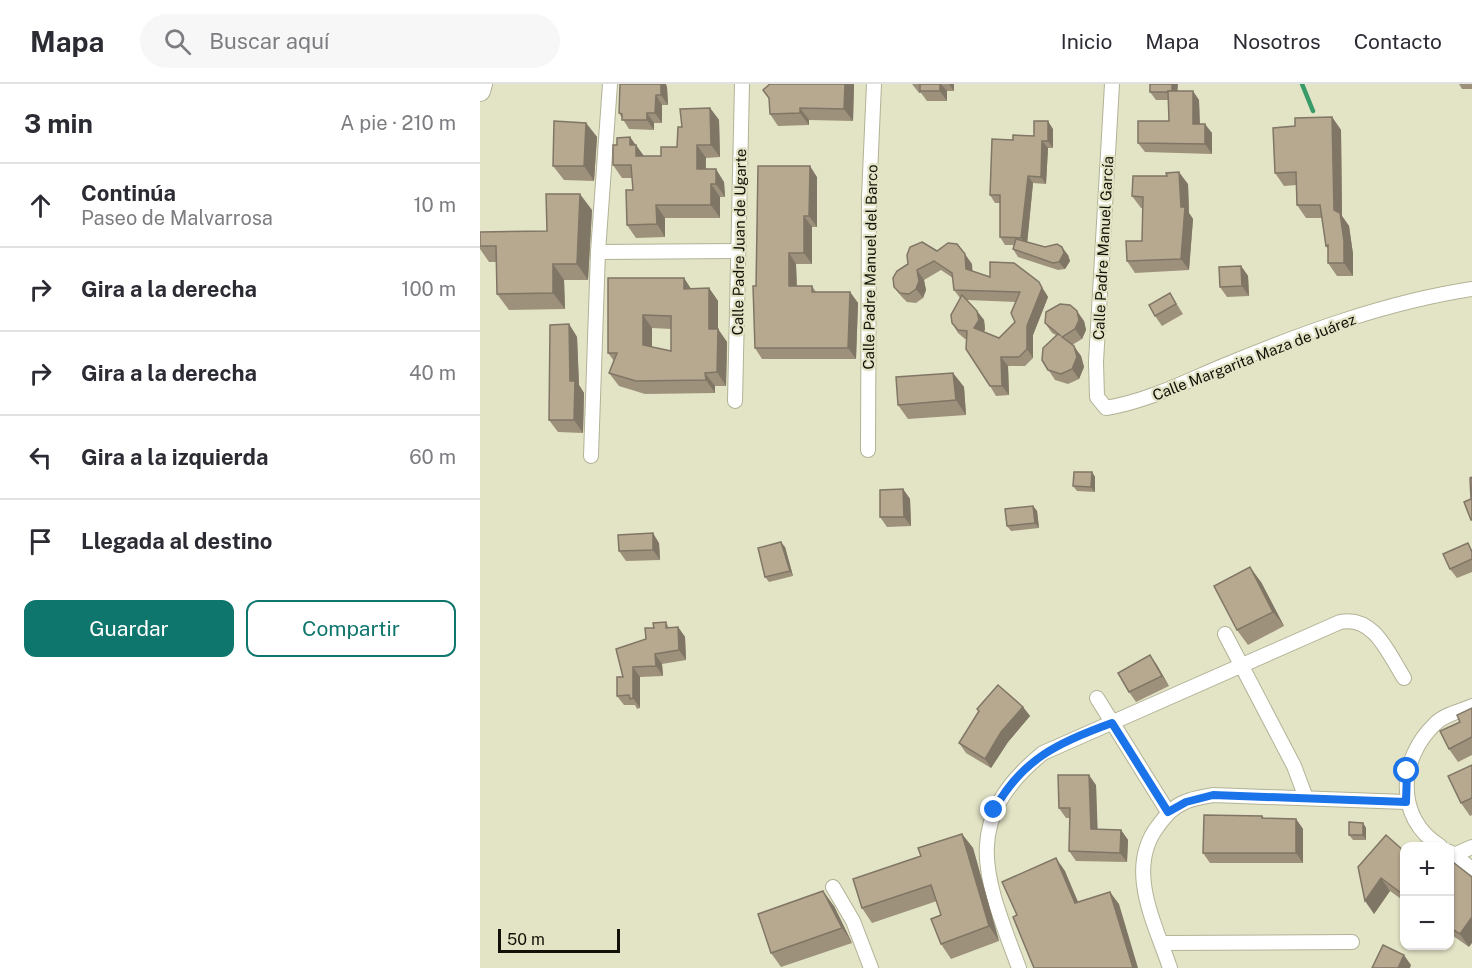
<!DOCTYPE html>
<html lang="es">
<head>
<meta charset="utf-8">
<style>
	:root { --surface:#fff; --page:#f7f7f7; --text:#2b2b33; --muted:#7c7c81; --line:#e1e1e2; --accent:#0f766e }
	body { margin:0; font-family:"Public Sans",sans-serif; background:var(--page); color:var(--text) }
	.controls { position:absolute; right:18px; bottom:18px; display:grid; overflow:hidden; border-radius:12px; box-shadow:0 2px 4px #0004 }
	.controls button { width:54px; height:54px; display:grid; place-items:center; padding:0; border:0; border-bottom:2px solid var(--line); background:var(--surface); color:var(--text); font:30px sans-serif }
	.scale { position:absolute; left:18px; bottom:15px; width:122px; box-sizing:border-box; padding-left:6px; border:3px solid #111107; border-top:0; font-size:16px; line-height:21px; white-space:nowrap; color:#111107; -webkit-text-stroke:4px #e3e3c6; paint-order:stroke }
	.stop { position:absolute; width:18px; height:18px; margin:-14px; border:4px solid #1a73e8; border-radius:50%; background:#fff }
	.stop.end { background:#1a73e8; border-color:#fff; box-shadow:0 2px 6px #0008 }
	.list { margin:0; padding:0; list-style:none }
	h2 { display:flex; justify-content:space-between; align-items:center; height:78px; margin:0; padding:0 24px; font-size:26px }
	h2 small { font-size:20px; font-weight:400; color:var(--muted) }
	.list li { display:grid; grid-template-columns:39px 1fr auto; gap:18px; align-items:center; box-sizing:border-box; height:84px; padding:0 24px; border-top:2px solid var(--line) }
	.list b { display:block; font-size:22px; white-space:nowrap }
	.list p { margin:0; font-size:20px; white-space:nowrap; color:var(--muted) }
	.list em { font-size:20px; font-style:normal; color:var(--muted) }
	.actions { display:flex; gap:12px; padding:18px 24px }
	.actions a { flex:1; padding:14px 0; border:2px solid var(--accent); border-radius:12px; text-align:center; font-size:21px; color:var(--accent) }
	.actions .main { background:var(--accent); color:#fff }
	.icon { flex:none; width:33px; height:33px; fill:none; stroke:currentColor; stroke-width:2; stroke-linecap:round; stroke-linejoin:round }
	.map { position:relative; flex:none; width:992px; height:884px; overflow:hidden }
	header { display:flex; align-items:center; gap:36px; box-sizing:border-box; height:84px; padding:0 30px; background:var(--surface); border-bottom:2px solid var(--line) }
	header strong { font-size:28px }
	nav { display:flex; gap:33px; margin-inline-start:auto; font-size:21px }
	.search { width:420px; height:54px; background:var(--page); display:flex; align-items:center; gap:15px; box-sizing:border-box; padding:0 21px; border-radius:33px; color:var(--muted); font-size:22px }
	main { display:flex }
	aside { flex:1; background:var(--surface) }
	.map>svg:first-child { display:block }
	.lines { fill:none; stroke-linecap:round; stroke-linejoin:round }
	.stream { stroke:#389b68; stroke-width:4.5 }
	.minor-casing { stroke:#b2b296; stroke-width:16 }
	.secondary-casing { stroke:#b2b296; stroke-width:22 }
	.minor { stroke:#fff; stroke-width:14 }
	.secondary { stroke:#fff; stroke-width:20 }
	.wall { fill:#9d917c; fill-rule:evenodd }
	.shaded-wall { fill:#807665 }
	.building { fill:#b7a990; stroke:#807665; stroke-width:1.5; fill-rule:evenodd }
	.route { stroke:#1a73e8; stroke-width:8 }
	.labels { text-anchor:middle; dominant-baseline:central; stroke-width:4.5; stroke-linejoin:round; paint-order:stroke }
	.street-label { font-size:15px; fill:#111107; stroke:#e3e3c6 }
</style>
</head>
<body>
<header>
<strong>Mapa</strong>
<div class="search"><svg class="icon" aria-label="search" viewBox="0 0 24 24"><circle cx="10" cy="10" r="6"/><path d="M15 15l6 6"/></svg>Buscar aquí</div>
<nav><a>Inicio</a><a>Mapa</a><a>Nosotros</a><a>Contacto</a></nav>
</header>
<main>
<aside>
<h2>3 min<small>A pie · 210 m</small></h2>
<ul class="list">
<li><svg class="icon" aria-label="ahead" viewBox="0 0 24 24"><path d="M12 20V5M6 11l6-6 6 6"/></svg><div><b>Continúa</b><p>Paseo de Malvarrosa</p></div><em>10 m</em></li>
<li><svg class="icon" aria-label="right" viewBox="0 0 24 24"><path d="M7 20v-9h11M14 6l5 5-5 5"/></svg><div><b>Gira a la derecha</b></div><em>100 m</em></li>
<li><svg class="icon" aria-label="right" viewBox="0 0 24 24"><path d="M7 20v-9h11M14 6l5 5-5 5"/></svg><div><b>Gira a la derecha</b></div><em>40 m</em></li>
<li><svg class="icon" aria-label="left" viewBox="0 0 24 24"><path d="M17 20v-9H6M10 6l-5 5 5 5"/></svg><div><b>Gira a la izquierda</b></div><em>60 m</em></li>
<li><svg class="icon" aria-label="arrive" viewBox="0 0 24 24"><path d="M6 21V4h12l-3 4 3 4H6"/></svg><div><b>Llegada al destino</b></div></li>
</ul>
<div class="actions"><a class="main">Guardar</a><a>Compartir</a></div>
</aside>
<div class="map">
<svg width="992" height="884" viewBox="0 0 992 884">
	<rect width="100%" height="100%" fill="#e3e3c6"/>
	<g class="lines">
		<polyline class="stream" points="822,0 833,27"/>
		<defs>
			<g id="minor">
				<path d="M632,0L616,278L617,313L626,324C668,317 704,298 743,282C822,249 907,218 992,205"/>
				<polyline points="118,168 258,167"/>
				<polyline points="255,317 262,0"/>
				<polyline points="388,366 389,113 394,0"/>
				<polyline points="111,372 118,168 130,0"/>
				<polyline points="745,550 814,682 826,714"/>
				<polyline points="617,614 688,728"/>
				<path d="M960,762C915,734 918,675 955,640C963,631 981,627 992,622"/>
				<polyline points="970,768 992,785"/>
				<polyline points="974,771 992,763"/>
				<polyline points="353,803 373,837 391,884"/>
				<polyline points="682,859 872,858"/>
				<path d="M539,884C506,795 478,738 563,669L860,538C894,531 908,569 924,594"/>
				<path d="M690,884C675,839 645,785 678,742C686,731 693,723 705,718C714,714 724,713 733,711L926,718"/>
			</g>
			<polyline id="secondary" points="0,7 2,0"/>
		</defs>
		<use href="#minor" class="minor-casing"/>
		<use href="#secondary" class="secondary-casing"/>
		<use href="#minor" class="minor"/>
		<use href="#secondary" class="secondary"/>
	</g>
	<g class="wall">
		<polygon points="374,0 373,37 329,36 329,41 298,42 290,30 290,16 283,6"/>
		<polygon points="432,0 474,0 474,7 467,7 467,17 447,17 441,9 439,9"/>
		<polygon points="979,0 992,0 992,5 982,5"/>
		<polygon points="187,3 188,21 182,21 182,39 174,39 174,46 149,45 139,29"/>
		<polygon points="698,7 719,16 720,40 732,49 732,70 665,68 658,59 689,37 689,16 676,16 670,8"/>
		<polygon points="230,24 239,36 240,73 226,74 226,85 244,98 245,113 240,113 240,134 185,134 185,153 156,154 147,141 153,106 152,94 142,94 133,81 137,61 150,53 164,72 181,72 197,63 202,43"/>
		<polygon points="852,33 861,46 862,132 869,142 873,170 873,192 857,192 848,179 848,165 846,162 842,134 826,134 817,121 816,101 804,102 795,89 815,42"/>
		<polygon points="106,39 117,53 114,97 84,96 73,82"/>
		<polygon points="573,45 573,64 568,64 566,100 553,99 547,158 588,171 590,177 585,185 578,186 538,173 533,165 534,161 525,161 520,153 520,119 515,119 510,111 533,56 554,52"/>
		<polygon points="337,93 337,143 332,143 332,180 316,180 317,202 332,202 336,208 370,208 378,219 376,275 282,275 275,264 276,202"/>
		<polygon points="708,100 709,129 713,135 709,186 655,189 647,177 662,157 662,124 661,124 652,112"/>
		<polygon points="112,126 108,196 84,196 85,225 29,226 17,210 17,178 9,178 0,165 0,148 67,147"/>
		<path d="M457,167L492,180V187L510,193L565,208L568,213L553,251V274L545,282H528L529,311L516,312L510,302L486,255H485L478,249L472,239L480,214L474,206L473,194L461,186L444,196L446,206L443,214L436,219L427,218L421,212L414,203ZM487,216L536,218L535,238L519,254L504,248L505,245L504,236Z"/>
		<polygon points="761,182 768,192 769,212 747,213 740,203"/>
		<path d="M128,194H204L211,205L229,204L238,217V245L247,258L246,302H235V309L165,310L139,302L129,289L134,277L128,269ZM172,244L191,245V267L172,263Z"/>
		<polygon points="690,209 703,230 682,242 675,232"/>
		<polygon points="604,237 606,246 602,255 592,261 601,272 604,283 599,295 588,300 575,296 562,276 576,251 572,249 565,239"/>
		<polygon points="89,240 97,253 99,301 104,309 103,349 78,348 69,336"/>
		<polygon points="473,289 484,303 486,331 428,335 418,321"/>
		<polygon points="612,388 615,393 615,408 597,407 593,402"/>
		<polygon points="423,405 430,415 431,442 407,443 400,433"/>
		<polygon points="553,422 557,427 559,444 531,447 527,442"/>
		<polygon points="179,459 180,476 146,477 139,467"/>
		<polygon points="305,463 313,492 289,498 285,493"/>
		<polygon points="992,465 992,488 977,494 970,485"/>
		<polygon points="781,498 804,542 768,561 757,546"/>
		<polygon points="186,538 189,544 198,543 205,553 206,576 182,580 183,592 160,593 160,624 157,625 155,621 144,621 137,612 143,593 174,544"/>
		<polygon points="670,571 689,602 656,618 649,608"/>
		<polygon points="543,623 550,632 528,658 511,684 486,669 479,659 499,627 497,625"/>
		<polygon points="992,624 992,671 978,678 969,665"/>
		<polygon points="992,681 992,731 990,732 981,719"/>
		<polygon points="616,701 617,745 641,746 648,756 647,778 596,777 589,767 590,734 586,734 579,724"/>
		<polygon points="782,732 784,734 816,735 823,745 823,779 730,779 723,769"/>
		<polygon points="883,739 886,744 886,756 873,756 869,751"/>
		<polygon points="482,750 493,764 519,857 471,875 461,860 461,831 457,817 392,839 382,824 441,772"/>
		<polygon points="924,767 924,817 910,807 894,830 878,783"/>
		<polygon points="969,775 989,863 969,849"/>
		<polygon points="354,822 372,859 301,883 291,869"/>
	</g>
	<g class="shaded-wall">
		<polygon points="181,0 186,0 187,3 188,21 181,11"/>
		<polygon points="365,0 374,0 373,37 364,25"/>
		<polygon points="460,0 461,0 467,7 467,17 460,7"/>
		<polygon points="469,0 474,0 474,7"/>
		<polygon points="692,0 698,0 697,16 692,8"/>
		<polygon points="713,7 719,16 720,49 713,40"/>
		<polygon points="176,11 182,21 182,39 175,29"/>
		<polygon points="230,24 239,36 240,73 231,61"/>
		<polygon points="320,24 329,36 329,41 320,29"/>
		<polygon points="167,29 174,39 174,46 167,36"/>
		<polygon points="852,33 861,46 862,132 869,142 873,170 873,192 864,179 854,126"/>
		<polygon points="568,37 573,45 573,64 568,57"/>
		<polygon points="106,39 117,53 114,97 104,82"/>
		<polygon points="725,40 732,49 732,70 725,60"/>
		<polygon points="150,53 156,62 156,61 165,74 156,72 150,61"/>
		<polygon points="562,57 568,64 566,100 561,93"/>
		<polygon points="217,61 226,74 225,98 217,85"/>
		<polygon points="330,82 337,93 337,143 329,132"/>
		<polygon points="236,85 244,98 245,113 236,100"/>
		<polygon points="699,88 708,100 709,129 713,135 709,186 701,175 701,123"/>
		<polygon points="548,92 553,99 547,161 541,154"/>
		<polygon points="231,100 240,113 240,134 231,121"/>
		<polygon points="100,110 112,126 108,196 97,180"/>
		<polygon points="176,121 185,134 185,153 177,140"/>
		<polygon points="324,132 332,143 332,180 324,169"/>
		<polygon points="582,163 588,171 590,177 585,185 579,178"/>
		<polygon points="309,169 316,180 317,213 309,202"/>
		<polygon points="485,170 492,180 493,194 486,185"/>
		<polygon points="73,180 84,196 85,225 73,209"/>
		<polygon points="761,182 768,192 769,212 762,202"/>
		<polygon points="437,186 444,196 446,206 443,214 436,205"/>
		<polygon points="204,194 213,208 204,205"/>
		<polygon points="559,198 568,213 553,251 553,274 547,265 547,242"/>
		<polygon points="229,204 238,217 238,245 247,258 246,302 237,288 229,245"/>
		<polygon points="370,208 378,219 376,275 368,264"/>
		<polygon points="497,227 504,236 505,245 501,254 494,244"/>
		<polygon points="597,227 604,237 606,246 602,255 595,245"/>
		<polygon points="163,231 172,244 172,274 163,261"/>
		<polygon points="89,240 97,253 99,301 104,309 103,349 94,336 90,297"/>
		<polygon points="594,262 601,272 604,283 599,295 592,285"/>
		<polygon points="521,273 528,282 529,311 522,302"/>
		<polygon points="225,289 235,302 235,309 226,296"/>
		<polygon points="473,289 484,303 486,331 476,316"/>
		<polygon points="612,388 615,393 615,408 611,403"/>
		<polygon points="423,405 430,415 431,442 424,433"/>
		<polygon points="553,422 557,427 559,444 555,439"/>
		<polygon points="173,449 179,459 180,476 173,466"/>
		<polygon points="301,458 305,463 313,492 310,487"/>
		<polygon points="770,483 781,498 804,542 793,528"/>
		<polygon points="198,543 205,553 206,576 199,566"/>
		<polygon points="175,570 182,580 183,592 176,582"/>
		<polygon points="670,571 677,581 689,602 682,592"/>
		<polygon points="153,583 160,593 160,624 153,614"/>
		<polygon points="543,623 550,632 528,658 511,684 505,675 521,648"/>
		<polygon points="609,691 616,701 618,755 611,745"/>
		<polygon points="816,735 823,745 823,779 816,769"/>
		<polygon points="883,739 886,744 886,756 883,751"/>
		<polygon points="641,746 648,756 647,778 640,769"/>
		<polygon points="482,750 493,764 519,857 509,842"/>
		<polygon points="576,774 585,787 604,832 595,819"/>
		<polygon points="901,794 910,807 894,830 885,817"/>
		<polygon points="343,807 354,822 372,859 362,844"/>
		<polygon points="630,808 639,820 658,884 653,884"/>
		<polygon points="992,833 992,859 989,863 980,850"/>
		<polygon points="924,871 931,881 930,884 918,884"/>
	</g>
	<g class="building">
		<polygon points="140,0 181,0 181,11 176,11 175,29 167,29 167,36 142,36 142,30 139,29"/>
		<polygon points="290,0 365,0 364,25 320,24 320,29 290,30 289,14 283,6"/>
		<rect x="440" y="0" width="20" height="7"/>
		<polygon points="670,0 692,0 692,7 688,7 688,8 670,8"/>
		<polygon points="688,7 713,7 713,40 725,40 725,60 658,59 658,37 689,37"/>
		<polygon points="230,24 231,61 217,61 217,85 236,85 236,100 231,100 231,121 176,121 177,140 147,141 146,106 153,106 151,81 133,81 133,61 137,61 137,54 150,53 150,61 156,61 156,72 181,72 181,63 197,63 198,43 202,43 200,25"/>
		<polygon points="852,33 854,126 860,129 864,157 864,179 848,179 848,161 846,162 840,121 817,121 816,88 795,89 793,44 815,42 815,34"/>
		<polygon points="74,37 106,39 104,82 73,82"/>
		<polygon points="554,37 568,37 568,57 562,57 561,93 548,92 541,154 520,153 520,111 510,111 512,55 533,56 533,51 554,52"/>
		<polygon points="278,82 330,82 329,132 324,132 324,169 309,169 309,202 332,202 332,208 370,208 368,264 275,264 273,202 276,202"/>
		<polygon points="699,88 701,123 705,123 701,175 647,177 646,157 662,157 663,113 652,112 653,92 687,92 686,89"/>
		<polygon points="66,110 100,110 97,180 73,180 73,209 17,210 16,162 0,162 0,148 67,147"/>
		<polygon points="536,155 565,163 577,160 582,163 584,169 579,178 573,179 533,165"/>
		<polygon points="442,158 457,167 468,159 477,160 485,170 486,185 510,193 510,178 534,179 559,198 562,204 547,242 547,265 539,273 521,273 522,302 510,302 486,265 487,247 478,246 472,239 471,231 482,211 497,227 499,236 494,244 519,254 535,238 531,229 540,208 474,206 472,189 454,177 437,186 439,197 436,205 429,210 420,209 414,203 413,194 417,187 428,180 427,171 430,163"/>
		<polygon points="761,182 762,202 740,203 739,183"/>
		<path d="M128,194H204V205L229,204V245H238L237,288L225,289L226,296L156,297L129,289L137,269H128ZM163,231L191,232V267L163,261Z"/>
		<polygon points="690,209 696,220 675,232 669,221"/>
		<polygon points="580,220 590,221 597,227 599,236 595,245 582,253 594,262 597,273 592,285 581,290 568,286 562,276 563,264 578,250 581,252 565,239 566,228"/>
		<polygon points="89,240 90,297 95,297 94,336 69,336 70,241"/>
		<polygon points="473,289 476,316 418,321 416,293"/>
		<polygon points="594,388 612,388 611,403 593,402"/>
		<polygon points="992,393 992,436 991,436 984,418 991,415 990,394"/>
		<polygon points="423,405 424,433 400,433 400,406"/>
		<polygon points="553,422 555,439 527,442 525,425"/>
		<polygon points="173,449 173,466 139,467 138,451"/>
		<polygon points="301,458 310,487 285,493 278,464"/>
		<polygon points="988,459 992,468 992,475 970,485 963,470"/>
		<polygon points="770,483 793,528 757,546 734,502"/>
		<polygon points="186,538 186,544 198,543 199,566 175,570 176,582 153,583 153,614 150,615 149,611 137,612 137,593 143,593 136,565 166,555 165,544 174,544 173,539"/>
		<polygon points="670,571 682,592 649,608 638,589"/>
		<polygon points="518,601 543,623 521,648 505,675 479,659 499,627 497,625"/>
		<polygon points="992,624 992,653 969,665 960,647 980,638 977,631"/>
		<polygon points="992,681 992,714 981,719 968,692"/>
		<polygon points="578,691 609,691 611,745 641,746 640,769 589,767 590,724 579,724"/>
		<polygon points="724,731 782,732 782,734 816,735 816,769 723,769"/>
		<polygon points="869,738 883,739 883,751 869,751"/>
		<polygon points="482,750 509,842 461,860 451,835 461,831 451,801 382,824 373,795 441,772 438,764"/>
		<polygon points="906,751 924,767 924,811 901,794 885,817 878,783"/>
		<polygon points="576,774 595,819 630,808 653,884 554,884 533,833 537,831 522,798"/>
		<polygon points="969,775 992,793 992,833 980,850 969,843"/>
		<polygon points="343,807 362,844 291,869 278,830"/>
		<polygon points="903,861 924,871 918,884 892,884"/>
	</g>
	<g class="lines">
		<path class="route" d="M514,726C542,675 579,658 632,639L688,728L706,718L733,711L926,718L927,687"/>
	</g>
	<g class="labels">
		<g class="street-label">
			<text transform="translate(259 158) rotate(-89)">Calle Padre Juan de Ugarte</text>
			<text transform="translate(623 164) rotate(-87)">Calle Padre Manuel García</text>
			<text transform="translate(390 183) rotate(-89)">Calle Padre Manuel del Barco</text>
			<text transform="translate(774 273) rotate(-21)">Calle Margarita Maza de Juárez</text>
		</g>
	</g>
</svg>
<div class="controls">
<button>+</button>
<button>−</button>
</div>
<div class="scale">50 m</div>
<div class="stop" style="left:927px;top:687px"></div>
<div class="stop end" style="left:514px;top:726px"></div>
</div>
</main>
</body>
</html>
